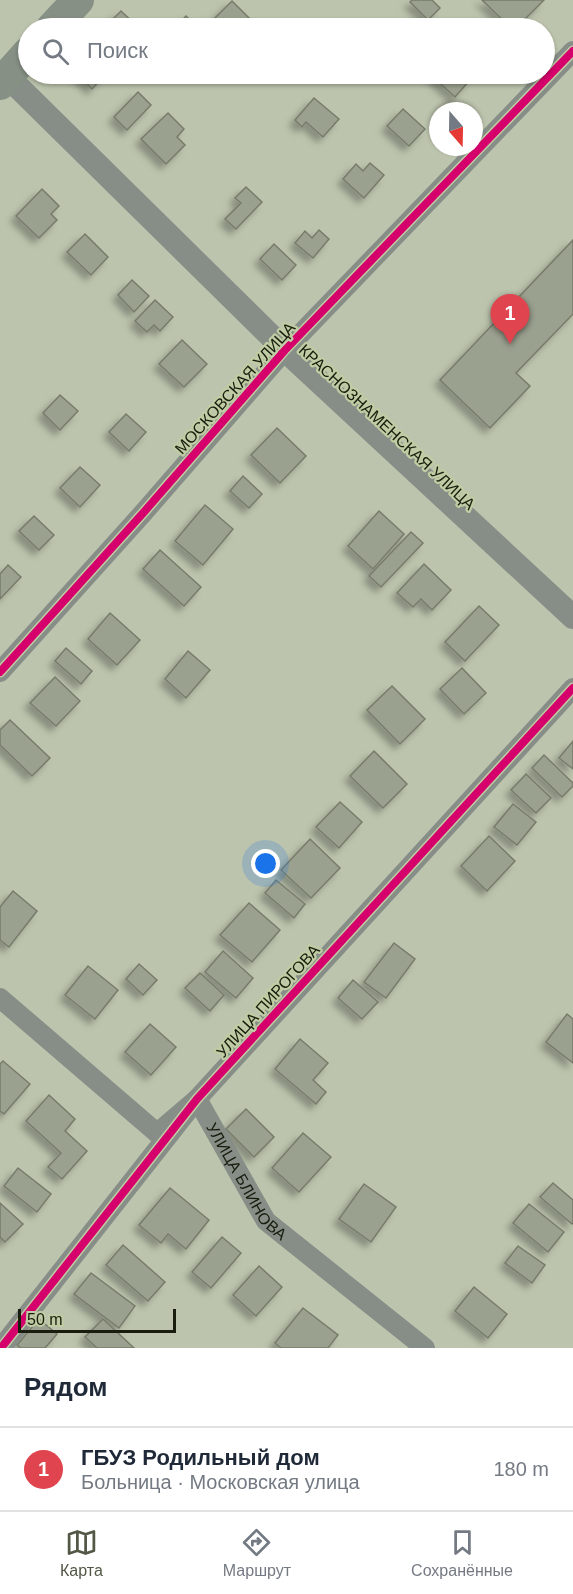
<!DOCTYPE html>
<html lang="ru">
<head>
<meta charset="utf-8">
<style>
	:root { --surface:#fff; --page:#f6f6f7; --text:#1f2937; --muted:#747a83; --line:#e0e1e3; --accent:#525746 }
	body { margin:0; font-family:Arial,sans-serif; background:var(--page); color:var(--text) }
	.compass { position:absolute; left:429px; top:102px; width:54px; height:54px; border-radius:50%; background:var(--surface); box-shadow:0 2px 4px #0004; rotate:160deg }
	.scale { position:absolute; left:18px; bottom:15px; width:158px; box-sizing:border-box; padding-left:6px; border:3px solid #191d0e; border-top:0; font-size:16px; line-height:21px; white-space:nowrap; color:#191d0e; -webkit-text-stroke:4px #c0cda4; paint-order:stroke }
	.you { position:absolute; left:266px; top:864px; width:21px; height:21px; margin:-15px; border:4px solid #fff; border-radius:50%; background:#1a73e8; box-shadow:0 0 0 9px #1a73e833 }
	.badge { display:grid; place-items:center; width:39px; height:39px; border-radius:50%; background:var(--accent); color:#fff; font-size:20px; font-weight:700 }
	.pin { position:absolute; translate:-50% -50px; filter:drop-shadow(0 2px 3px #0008) }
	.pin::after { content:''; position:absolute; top:32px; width:21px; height:18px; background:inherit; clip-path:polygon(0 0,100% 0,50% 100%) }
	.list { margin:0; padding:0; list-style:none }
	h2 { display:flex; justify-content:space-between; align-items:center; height:78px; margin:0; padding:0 24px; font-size:26px }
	h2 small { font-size:20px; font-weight:400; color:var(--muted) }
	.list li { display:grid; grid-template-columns:39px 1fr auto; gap:18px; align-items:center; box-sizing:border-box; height:84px; padding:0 24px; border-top:2px solid var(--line) }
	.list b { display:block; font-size:22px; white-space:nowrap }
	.list p { margin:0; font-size:20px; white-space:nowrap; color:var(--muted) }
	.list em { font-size:20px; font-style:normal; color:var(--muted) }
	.icon { flex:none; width:33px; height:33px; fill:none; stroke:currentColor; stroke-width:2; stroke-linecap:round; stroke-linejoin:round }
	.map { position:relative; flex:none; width:573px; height:1348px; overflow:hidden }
	.search { position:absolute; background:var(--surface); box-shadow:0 2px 4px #0004; left:18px; right:18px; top:18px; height:66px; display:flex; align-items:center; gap:15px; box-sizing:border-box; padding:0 21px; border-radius:33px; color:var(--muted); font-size:22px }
	.sheet { height:162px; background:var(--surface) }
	nav { display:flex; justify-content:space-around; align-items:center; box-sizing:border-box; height:84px; border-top:2px solid var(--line); background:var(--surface); font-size:16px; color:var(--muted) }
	nav a { display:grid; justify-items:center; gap:3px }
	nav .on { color:var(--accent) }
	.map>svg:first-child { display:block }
	.building { fill:#9ba18f; stroke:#777c6b; stroke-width:1.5; filter:url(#shadow) }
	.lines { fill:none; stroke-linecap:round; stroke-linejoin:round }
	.minor { stroke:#868e87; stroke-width:20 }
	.tertiary { stroke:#868e87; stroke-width:24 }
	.primary { stroke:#869084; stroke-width:32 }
	.cycleway-casing { stroke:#c0cda4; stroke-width:11 }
	.cycleway { stroke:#d6006c; stroke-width:8 }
	.labels { text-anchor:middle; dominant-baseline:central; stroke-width:4.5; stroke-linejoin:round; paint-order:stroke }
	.street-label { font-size:16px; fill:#191d0e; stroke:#c0cda4 }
</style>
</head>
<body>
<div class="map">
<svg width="573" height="1348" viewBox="0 0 573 1348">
	<defs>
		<filter id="shadow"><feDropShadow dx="-5.5" dy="5.5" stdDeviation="3" flood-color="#0004"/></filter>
	</defs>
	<rect width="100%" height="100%" fill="#bcc4ad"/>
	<g class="building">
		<polygon points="412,0 432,0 440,8 428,20 410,2"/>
		<polygon points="482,0 544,0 516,28 511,28"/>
		<polygon points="232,1 249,18 238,28 210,28 207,26"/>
		<polygon points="121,11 139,28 110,28 107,25"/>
		<polygon points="186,16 198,28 162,28 171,19 177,25"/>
		<polygon points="77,74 106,74 92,89"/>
		<polygon points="433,74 463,74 470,80 455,97 431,75"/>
		<polygon points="138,92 151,105 127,130 114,117"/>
		<polygon points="314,98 339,119 323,137 306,122 302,127 295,120"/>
		<polygon points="403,109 425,129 409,146 387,126"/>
		<polygon points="168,113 184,129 177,137 185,145 166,164 141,139"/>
		<polygon points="370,163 384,175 364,198 343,179 356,164 363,171"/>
		<polygon points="246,187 262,202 236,229 225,219 241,203 235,198"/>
		<polygon points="42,189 59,206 51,214 57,220 39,238 16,216"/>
		<polygon points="319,230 329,239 313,258 295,243 305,231 312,238"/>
		<polygon points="85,234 108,257 91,275 67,252"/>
		<polygon points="573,240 573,314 516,373 530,386 490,428 440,380"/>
		<polygon points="274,244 296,265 282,280 260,259"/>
		<polygon points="132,280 149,296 134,312 118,295"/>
		<polygon points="155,300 173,317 160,331 154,325 147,332 135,321"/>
		<polygon points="182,340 207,364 184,387 159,364"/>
		<polygon points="60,395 78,411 60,430 43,413"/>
		<polygon points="126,414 146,432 129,451 109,432"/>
		<polygon points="277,428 306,456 280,483 251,455"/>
		<polygon points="80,467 100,485 80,507 60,488"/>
		<polygon points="243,476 262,494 249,508 230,491"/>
		<polygon points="205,505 233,529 203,565 175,541"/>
		<polygon points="379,511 404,534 373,569 348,546"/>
		<polygon points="34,516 54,535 39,550 19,531"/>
		<polygon points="411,532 423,543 381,587 369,576"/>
		<polygon points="160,550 201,587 184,606 143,569"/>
		<polygon points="424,564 451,590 432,610 421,599 413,607 397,593"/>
		<polygon points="8,565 21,577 0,599 0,574"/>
		<polygon points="479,606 499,625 465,661 445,642"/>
		<polygon points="110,613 140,640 117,665 88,639"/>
		<polygon points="66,648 92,671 81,684 55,661"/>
		<polygon points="188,651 210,670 186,698 165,679"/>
		<polygon points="462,668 486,693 464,714 440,689"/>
		<polygon points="55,677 80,701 56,726 30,703"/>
		<polygon points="392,686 425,719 400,744 367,710"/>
		<polygon points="10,720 50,758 32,776 0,745 0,730"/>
		<polygon points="573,741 573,769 559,758"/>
		<polygon points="374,751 407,784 383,808 350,776"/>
		<polygon points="544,755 573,783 573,786 562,797 532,768"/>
		<polygon points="526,774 551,798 536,813 511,790"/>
		<polygon points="340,802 362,822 339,848 316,827"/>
		<polygon points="513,804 536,822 517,845 494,827"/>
		<polygon points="489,836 515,861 487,891 461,866"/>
		<polygon points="310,839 340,868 311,898 281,870"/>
		<polygon points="276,880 305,904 294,918 265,893"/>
		<polygon points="13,891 37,911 9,947 0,940 0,907"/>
		<polygon points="249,903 280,930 252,962 220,935"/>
		<polygon points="394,943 415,959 386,998 364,982"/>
		<polygon points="223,951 253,978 236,998 205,972"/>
		<polygon points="139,964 157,980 143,995 126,979"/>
		<polygon points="88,966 118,990 95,1019 65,995"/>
		<polygon points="200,973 224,995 210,1011 185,988"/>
		<polygon points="353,980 378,1002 362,1019 338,998"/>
		<polygon points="567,1014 573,1019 573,1063 546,1042"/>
		<polygon points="150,1024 176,1047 151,1075 125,1052"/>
		<polygon points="300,1039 328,1063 313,1080 326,1092 316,1104 275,1069"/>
		<polygon points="3,1061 30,1084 4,1114 0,1111 0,1064"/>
		<polygon points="49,1095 75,1119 65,1131 87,1151 62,1179 48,1167 61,1153 26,1121"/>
		<polygon points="246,1109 274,1137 254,1157 226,1129"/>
		<polygon points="303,1133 331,1157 299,1192 272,1168"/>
		<polygon points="18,1168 51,1194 37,1212 4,1186"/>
		<polygon points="553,1183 573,1200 573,1223 572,1224 540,1197"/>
		<polygon points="364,1184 396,1207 371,1242 339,1219"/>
		<polygon points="170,1188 209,1220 186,1249 168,1234 161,1243 139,1225"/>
		<polygon points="0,1203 23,1224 5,1242 0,1237"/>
		<polygon points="529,1204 564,1232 548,1252 513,1223"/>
		<polygon points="222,1237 241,1253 211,1288 192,1272"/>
		<polygon points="123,1245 165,1282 148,1301 106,1265"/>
		<polygon points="518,1246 545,1265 532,1283 505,1263"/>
		<polygon points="259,1266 282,1287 256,1316 233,1295"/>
		<polygon points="91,1273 135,1306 119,1328 74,1294"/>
		<polygon points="474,1287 507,1314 488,1338 455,1311"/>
		<polygon points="303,1308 338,1335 328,1348 281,1348 275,1343"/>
		<polygon points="39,1319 57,1334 45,1348 21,1348 17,1345"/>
		<polygon points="103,1319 134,1348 97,1348 85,1337"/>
	</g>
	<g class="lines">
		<g class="minor">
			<polyline points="0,672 144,512 285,350 573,51"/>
			<path id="s1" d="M0,998L157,1133L197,1099L266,1221L425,1348"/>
			<polyline points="1,1348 197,1099 573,688"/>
		</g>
		<polyline class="tertiary" points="7,76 285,350 573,617"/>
		<g class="primary">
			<polyline points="52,28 78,0"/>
			<polyline points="0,84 28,53"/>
		</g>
		<defs>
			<g id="cycleway">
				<polyline points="0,672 144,512 285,350 573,51"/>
				<polyline points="1,1348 197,1099 573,688"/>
			</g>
		</defs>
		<use href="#cycleway" class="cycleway-casing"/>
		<use href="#cycleway" class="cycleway"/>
	</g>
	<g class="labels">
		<g class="street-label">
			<text transform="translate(235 388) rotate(-48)">МОСКОВСКАЯ УЛИЦА</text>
			<text transform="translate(387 427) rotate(43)">КРАСНОЗНАМЕНСКАЯ УЛИЦА</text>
			<text transform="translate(268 1001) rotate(-48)">УЛИЦА ПИРОГОВА</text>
			<text stroke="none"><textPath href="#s1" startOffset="356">УЛИЦА БЛИНОВА</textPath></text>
		</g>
	</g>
</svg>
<svg class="compass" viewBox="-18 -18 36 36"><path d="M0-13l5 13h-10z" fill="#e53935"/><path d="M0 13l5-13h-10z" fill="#747a83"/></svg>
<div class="scale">50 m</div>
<div class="you"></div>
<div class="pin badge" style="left:510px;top:344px;background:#e0444e">1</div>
<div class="search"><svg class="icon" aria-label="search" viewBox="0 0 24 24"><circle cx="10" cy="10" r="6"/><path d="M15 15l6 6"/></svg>Поиск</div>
</div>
<section class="sheet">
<h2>Рядом<small></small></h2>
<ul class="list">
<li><span class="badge" style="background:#e0444e">1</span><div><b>ГБУЗ Родильный дом</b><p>Больница · Московская улица</p></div><em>180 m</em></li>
</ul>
</section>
<nav>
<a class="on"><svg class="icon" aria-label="map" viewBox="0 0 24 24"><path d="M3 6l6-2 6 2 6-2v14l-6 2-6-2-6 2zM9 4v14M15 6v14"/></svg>Карта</a>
<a><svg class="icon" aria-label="directions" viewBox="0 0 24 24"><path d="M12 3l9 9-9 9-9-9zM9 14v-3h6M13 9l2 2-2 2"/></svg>Маршрут</a>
<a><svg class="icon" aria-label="saved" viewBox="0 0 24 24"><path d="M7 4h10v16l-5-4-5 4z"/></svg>Сохранённые</a>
</nav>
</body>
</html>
